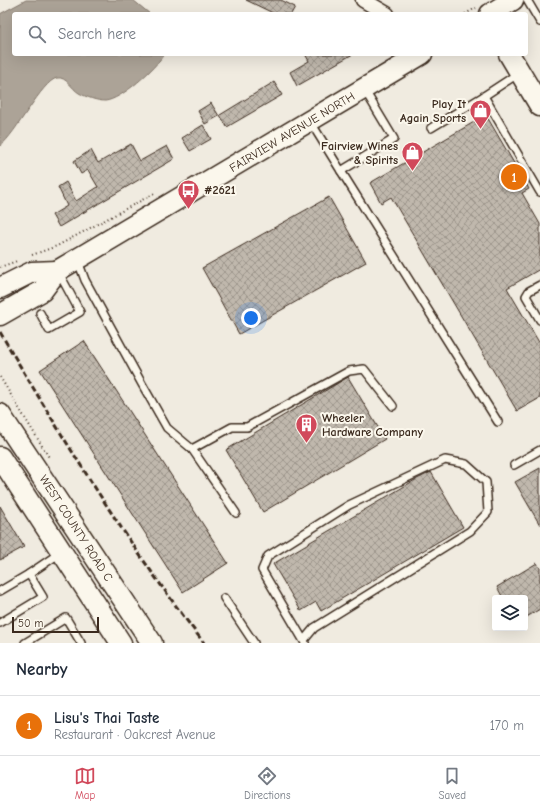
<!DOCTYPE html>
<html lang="en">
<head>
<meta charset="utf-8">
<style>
	:root { --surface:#fff; --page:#f2f2f3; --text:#1f2937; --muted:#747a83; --line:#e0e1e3; --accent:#d1495b }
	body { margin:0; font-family:"Comic Neue",sans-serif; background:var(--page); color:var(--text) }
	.controls { position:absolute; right:12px; bottom:12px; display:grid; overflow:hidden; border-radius:4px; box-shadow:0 4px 16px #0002 }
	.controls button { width:36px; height:36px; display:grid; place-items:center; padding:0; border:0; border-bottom:1px solid var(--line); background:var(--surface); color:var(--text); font:20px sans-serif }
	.scale { position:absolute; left:12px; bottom:10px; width:87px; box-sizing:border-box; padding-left:4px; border:2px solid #3b2a1e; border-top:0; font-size:11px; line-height:14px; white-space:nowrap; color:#3b2a1e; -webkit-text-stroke:3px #fbf7ec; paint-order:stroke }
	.you { position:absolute; left:251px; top:318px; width:14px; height:14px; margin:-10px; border:3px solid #fff; border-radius:50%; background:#1a73e8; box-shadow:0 0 0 6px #1a73e833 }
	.badge { display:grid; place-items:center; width:26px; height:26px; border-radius:50%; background:var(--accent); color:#fff; font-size:13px; font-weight:700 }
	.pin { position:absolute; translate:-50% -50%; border:2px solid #fff; box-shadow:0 1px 4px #0006 }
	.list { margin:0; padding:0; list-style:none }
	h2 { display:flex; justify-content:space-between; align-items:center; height:52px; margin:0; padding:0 16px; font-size:17px }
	h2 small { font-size:13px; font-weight:400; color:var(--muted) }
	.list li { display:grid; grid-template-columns:26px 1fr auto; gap:12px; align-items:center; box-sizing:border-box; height:60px; padding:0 16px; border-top:1px solid var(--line) }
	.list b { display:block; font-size:15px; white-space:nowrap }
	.list p { margin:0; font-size:13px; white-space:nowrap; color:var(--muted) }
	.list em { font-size:13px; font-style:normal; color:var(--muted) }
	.icon { flex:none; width:22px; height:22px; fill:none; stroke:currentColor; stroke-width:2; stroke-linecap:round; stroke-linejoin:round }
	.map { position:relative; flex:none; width:540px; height:643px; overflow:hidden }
	.search { position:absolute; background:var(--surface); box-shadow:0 4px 16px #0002; left:12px; right:12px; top:12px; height:44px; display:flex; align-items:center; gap:10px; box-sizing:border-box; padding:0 14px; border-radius:4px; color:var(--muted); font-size:15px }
	.sheet { height:112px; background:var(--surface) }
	nav { display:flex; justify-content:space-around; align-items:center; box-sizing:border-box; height:56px; border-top:1px solid var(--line); background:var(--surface); font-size:11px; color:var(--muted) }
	nav a { display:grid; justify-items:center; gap:2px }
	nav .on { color:var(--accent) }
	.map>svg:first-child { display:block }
	.water { fill:#aca397; stroke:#7f7367 }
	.building { fill:url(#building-cross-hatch); stroke:#3b2a1e }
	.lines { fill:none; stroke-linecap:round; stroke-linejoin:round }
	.lane-casing { stroke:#3b2a1e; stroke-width:10 }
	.street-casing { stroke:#3b2a1e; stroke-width:17 }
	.secondary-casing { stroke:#3b2a1e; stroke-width:23 }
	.path { stroke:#3b2a1e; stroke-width:2; stroke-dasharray:1 3; stroke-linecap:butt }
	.lane { stroke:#fbf7ec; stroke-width:7 }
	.street { stroke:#fbf7ec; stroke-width:14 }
	.secondary { stroke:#fbf7ec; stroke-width:20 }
	.rail { stroke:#3b2a1e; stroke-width:3; stroke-dasharray:6 3; stroke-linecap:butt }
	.labels { text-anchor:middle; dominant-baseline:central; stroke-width:4; stroke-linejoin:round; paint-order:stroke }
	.poi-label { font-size:12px; font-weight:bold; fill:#3b2a1e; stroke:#fbf7ec; text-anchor:end }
	.street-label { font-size:12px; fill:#3b2a1e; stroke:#fbf7ec }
</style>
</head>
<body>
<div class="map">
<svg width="540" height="643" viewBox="0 0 540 643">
	<defs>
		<pattern id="building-cross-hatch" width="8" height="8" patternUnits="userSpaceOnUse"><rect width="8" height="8" fill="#c0b8ad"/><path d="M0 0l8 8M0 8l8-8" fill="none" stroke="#9d968c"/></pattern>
	</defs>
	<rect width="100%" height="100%" fill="#f0ebe0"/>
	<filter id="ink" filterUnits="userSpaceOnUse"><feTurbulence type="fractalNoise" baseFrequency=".025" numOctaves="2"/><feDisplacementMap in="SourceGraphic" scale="8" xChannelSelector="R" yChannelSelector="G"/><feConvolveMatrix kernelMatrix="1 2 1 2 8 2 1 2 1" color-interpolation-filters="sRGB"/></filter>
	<g filter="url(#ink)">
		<path class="water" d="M26,0H133L150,14H14V54H164C156,68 121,100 105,101C97,101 86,97 79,93C72,89 66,76 57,78C42,81 16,134 0,146V14Z"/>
		<g class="building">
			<polygon points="246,0 281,0 295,7 291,14 275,14"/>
			<polygon points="305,54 353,54 297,86 290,72 309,61"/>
			<polygon points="274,82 282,95 227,127 220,115"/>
			<polygon points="211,103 219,116 205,124 198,111"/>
			<polygon points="486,115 529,189 522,193 540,224 540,269 507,288 540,344 540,398 517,411 391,197 381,203 370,183"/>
			<polygon points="203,125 211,139 190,151 182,138"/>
			<polygon points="131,144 140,161 167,146 174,159 59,227 52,215 67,206 58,187 66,182 76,201 98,187 88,170 81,174 74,161 91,150 98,163"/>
			<polygon points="329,197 366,262 239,334 202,268"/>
			<polygon points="84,341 228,563 183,592 40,370"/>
			<polygon points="348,377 385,439 263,512 226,450"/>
			<polygon points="540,468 540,525 515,482"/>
			<polygon points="431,472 463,527 321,611 316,602 301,611 273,564 415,480"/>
			<polygon points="0,506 24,547 0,560"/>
			<polygon points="537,563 540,568 540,609 525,618 525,598 503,598 497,587"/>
		</g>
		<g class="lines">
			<defs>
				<g id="lane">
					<polyline points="527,0 540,22"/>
					<polyline points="519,73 484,96 540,192"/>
					<polyline points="310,121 341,171 394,139 364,89"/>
					<polyline points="431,128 484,96"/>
					<polyline points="341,171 498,422"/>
					<polyline points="78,261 85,280 142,384 167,428 192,449 236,513"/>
					<polyline points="540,285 529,291 526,296 540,320"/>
					<polyline points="40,313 49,330 80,312 59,273"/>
					<polyline points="192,449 232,427 247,427 349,371 364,369 393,406"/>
					<polyline points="514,465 540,450"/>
					<polyline points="0,591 29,574"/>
					<polyline points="224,598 254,643"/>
					<polyline points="0,623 43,597 29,574 60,553"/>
					<polyline points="304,640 314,628 470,531 488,512 486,482 466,464 445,460 349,505 268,556 262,570 305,643"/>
					<polyline points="25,643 66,618 81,643"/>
				</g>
				<polyline id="street" points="363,0 387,14"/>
				<g id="secondary">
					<polyline points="490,14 513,0"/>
					<polyline points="509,54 540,106"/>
					<polyline points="0,288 32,272 57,271"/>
					<polyline points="0,315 42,291 57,271 422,54"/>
					<polyline points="0,414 152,643"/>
					<polyline points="0,457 121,643"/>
				</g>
			</defs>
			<use href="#lane" class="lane-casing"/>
			<use href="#street" class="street-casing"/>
			<use href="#secondary" class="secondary-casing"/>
			<g class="path">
				<polyline points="465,14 476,8"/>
				<polyline points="32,255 57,246 155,193"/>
				<polyline points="0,267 17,261"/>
				<polyline points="0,377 50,459"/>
			</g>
			<use href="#lane" class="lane"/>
			<use href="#street" class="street"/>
			<use href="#secondary" class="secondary"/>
			<path class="rail" d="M0,332C63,439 128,545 204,643"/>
		</g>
	</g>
	<defs>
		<symbol id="shop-pin" viewBox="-11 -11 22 30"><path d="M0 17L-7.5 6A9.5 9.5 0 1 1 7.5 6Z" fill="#d1495b" stroke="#fbf7ec"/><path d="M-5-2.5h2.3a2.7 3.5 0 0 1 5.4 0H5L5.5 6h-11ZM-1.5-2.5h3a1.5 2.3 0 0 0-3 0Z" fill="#fff"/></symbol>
		<symbol id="bus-pin" viewBox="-11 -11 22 30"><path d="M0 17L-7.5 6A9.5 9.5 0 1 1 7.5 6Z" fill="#d1495b" stroke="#fbf7ec"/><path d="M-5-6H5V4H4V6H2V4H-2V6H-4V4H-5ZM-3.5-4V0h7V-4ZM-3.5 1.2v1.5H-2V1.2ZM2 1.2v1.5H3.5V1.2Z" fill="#fff"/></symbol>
		<symbol id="building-pin" viewBox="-11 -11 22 30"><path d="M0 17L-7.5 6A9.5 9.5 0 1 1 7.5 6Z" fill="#d1495b" stroke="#fbf7ec"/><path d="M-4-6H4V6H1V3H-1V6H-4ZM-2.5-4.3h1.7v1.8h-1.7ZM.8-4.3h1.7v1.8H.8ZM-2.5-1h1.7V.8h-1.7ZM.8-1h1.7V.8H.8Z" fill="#fff"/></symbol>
	</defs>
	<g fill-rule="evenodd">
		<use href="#shop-pin" x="468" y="98" width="25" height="34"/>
		<use href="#shop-pin" x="400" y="140" width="25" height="34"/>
		<use href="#bus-pin" x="176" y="178" width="25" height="34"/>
		<use href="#building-pin" x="294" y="412" width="25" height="34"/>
	</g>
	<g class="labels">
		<g class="poi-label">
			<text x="466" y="104">Play It<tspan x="466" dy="14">Again Sports</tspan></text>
			<text x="398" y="146">Fairview Wines<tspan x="398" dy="14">&amp; Spirits</tspan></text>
			<text x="204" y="190" text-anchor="start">#2621</text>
			<text x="322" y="418" text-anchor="start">Wheeler<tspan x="322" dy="14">Hardware Company</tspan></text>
		</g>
		<g class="street-label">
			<text transform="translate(292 132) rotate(-31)">FAIRVIEW AVENUE NORTH</text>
			<text transform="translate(76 528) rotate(57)">WEST COUNTY ROAD C</text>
		</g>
	</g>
</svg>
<div class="controls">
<button><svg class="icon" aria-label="layers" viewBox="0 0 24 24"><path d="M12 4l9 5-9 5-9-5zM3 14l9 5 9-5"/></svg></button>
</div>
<div class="scale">50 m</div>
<div class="you"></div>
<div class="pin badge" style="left:514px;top:177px;background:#e8710a">1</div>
<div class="search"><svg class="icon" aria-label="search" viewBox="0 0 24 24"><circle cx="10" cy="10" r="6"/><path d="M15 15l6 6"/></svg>Search here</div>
</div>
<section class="sheet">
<h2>Nearby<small></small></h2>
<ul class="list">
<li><span class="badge" style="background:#e8710a">1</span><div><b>Lisu's Thai Taste</b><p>Restaurant · Oakcrest Avenue</p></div><em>170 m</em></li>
</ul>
</section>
<nav>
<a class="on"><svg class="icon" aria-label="map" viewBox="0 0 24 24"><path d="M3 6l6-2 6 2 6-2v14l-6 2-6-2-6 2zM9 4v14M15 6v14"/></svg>Map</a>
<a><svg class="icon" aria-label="directions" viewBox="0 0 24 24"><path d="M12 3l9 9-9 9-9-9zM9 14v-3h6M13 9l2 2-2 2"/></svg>Directions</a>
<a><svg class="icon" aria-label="saved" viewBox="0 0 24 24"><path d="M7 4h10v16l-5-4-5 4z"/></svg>Saved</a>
</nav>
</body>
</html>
